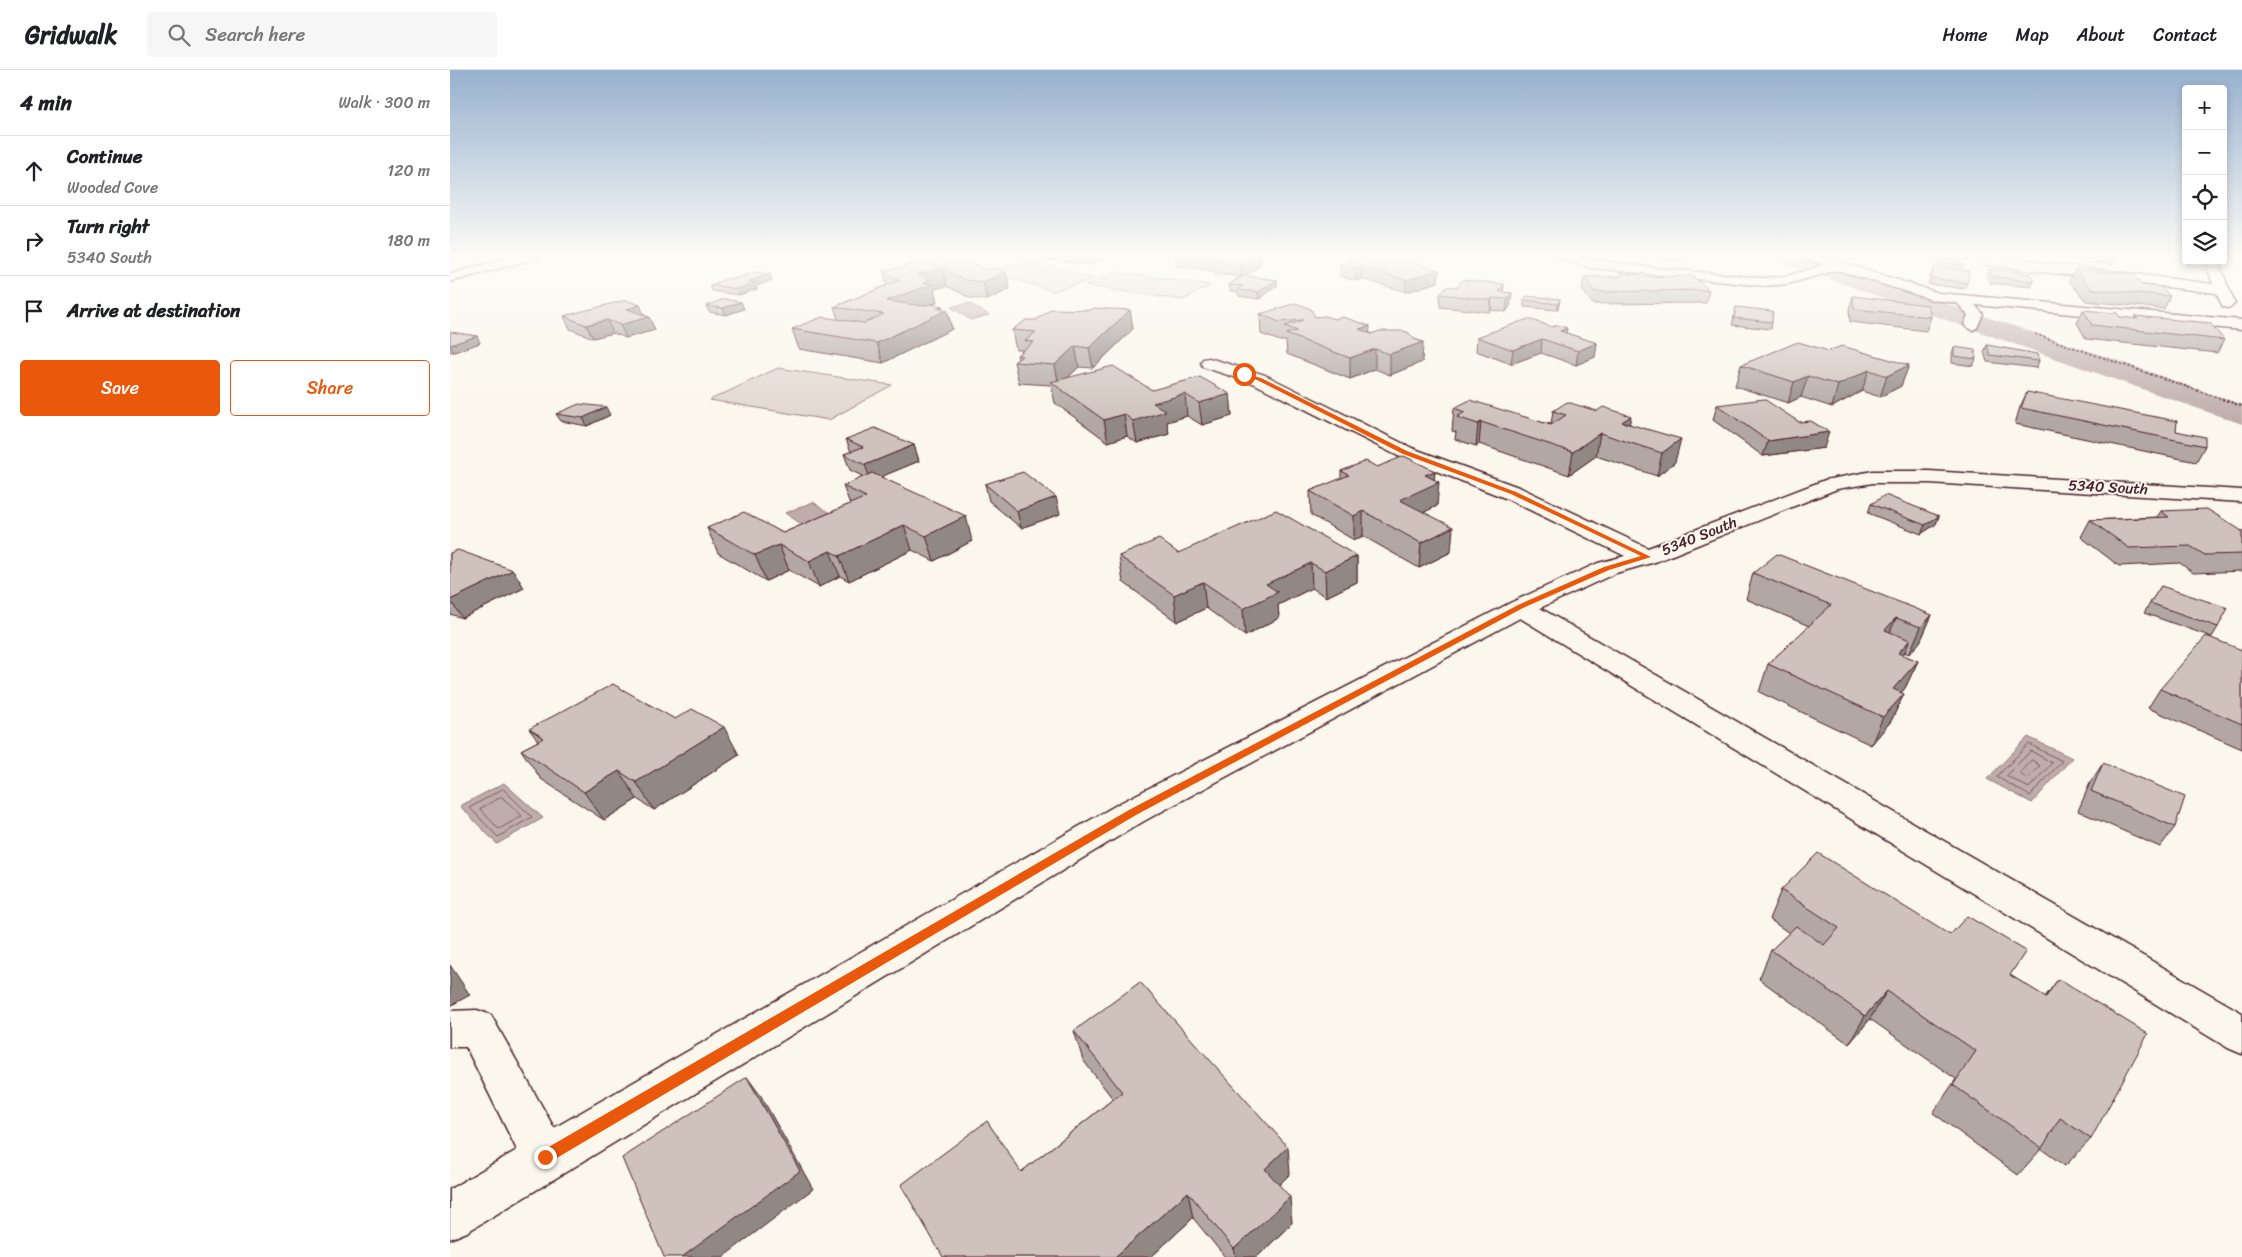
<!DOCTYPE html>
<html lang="en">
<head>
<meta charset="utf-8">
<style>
	:root { --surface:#fff; --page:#f6f6f6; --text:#202124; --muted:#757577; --line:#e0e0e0; --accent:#ea580c }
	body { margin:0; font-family:Sriracha,sans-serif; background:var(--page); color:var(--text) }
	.controls { position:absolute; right:15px; top:15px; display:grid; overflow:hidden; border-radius:5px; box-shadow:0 2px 8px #0003 }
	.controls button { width:45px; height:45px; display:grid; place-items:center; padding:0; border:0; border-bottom:1px solid var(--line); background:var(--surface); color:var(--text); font:25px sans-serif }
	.stop { position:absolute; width:15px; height:15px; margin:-11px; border:4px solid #ea580c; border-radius:50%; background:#fff }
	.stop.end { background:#ea580c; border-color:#fff; box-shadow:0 1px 5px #0008 }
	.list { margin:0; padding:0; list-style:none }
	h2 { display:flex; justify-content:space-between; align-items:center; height:65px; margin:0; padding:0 20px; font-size:21px }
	h2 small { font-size:16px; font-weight:400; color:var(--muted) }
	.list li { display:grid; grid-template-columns:32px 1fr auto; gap:15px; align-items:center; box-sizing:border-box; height:70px; padding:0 20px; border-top:1px solid var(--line) }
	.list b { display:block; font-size:19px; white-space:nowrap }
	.list p { margin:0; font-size:16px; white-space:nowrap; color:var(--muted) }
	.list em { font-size:16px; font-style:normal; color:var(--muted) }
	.actions { display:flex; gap:10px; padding:15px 20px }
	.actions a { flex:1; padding:11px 0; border:1px solid var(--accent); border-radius:5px; text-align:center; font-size:18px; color:var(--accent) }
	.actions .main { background:var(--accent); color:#fff }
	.icon { flex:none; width:28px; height:28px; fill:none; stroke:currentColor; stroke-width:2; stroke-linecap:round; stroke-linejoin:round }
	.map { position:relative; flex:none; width:1792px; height:1187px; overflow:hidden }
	header { display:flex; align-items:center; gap:30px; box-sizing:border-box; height:70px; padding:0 25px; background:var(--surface); border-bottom:1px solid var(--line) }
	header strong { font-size:24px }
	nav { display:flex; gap:28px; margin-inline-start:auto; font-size:18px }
	.search { width:350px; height:45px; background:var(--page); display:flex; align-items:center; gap:12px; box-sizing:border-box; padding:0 18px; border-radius:5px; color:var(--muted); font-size:19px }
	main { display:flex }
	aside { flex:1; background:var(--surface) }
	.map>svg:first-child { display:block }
	.green { fill:#e2d7d0; stroke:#967b7e }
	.water { fill:#bfadaa; stroke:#907477 }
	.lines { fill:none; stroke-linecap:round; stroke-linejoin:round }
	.shore { stroke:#79585e; stroke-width:1 }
	.canal { fill:#bfadaa; fill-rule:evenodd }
	.minor-casing { stroke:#4a1f2b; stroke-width:3 }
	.path { stroke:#4a1f2b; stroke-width:2; stroke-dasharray:2.5 2; stroke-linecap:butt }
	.minor { fill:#fbf7ec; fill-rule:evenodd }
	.wall { fill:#b2a7a2; stroke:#4a1f2b }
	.shaded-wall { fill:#918884; stroke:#4a1f2b }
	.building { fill:#cfc2bc; stroke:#4a1f2b }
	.route { fill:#ea580c }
	.labels { text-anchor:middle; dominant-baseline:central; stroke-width:4; stroke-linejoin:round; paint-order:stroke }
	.street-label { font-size:15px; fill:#4a1f2b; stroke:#fbf7ec }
</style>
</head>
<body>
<header>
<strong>Gridwalk</strong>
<div class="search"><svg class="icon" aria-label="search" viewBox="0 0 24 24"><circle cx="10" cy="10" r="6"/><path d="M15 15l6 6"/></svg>Search here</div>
<nav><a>Home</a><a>Map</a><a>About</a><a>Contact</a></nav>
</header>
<main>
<aside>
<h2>4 min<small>Walk · 300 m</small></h2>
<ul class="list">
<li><svg class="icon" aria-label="ahead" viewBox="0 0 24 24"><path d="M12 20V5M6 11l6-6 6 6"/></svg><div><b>Continue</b><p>Wooded Cove</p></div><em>120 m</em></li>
<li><svg class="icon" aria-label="right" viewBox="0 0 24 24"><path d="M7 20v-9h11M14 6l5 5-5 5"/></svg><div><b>Turn right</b><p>5340 South</p></div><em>180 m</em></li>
<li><svg class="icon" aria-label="arrive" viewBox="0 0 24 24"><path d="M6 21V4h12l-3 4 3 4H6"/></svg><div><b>Arrive at destination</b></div></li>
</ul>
<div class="actions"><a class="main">Save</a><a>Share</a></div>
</aside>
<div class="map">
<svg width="1792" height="1187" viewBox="0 0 1792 1187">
	<rect width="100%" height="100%" fill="#fbf7ec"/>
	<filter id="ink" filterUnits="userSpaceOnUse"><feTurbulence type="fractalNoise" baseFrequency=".02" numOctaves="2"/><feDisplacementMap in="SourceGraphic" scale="10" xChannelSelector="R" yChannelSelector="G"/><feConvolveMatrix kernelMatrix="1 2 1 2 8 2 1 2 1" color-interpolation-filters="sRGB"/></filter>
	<g filter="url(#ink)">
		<g class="green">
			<polygon points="582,191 644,209 603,221 541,202"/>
			<polygon points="666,202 760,215 733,230 636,216"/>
			<polygon points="328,298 442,315 379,350 260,330"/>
		</g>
		<g class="water">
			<polygon points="519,233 539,245 521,250 501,237"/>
			<polygon points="363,432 394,452 365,463 335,443"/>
			<polygon points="1578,667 1622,688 1582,733 1537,709"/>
			<polygon points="54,713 93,748 47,774 10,736"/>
		</g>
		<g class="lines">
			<g class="shore">
				<polygon points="1579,674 1612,691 1580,726 1547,707"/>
				<polygon points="1581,681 1602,693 1579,718 1557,706"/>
				<polygon points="1582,690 1590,696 1576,709 1570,703"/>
				<polygon points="53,719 82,747 48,767 20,738"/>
				<polygon points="52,727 72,746 49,759 30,739"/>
			</g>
			<polygon class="canal" points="1319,185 1349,185 1666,290 1792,335 1792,354 1322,189"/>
			<defs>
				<g id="minor">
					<polygon points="67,185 88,185 87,188 0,212 0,204"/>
					<polygon points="1105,185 1126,185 1144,190 1205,198 1314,208 1337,206 1374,195 1348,185 1368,185 1489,223 1792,250 1792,260 1525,235 1533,244 1527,258 1522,260 1514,255 1518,245 1507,233 1483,230 1387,200 1338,214 1314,216 1143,198 1106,188"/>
					<polygon points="1533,185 1763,214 1755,191 1768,191 1785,234 1778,238 1773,237 1766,223 1537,195 1530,191"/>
					<polygon points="759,288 815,305 962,378 1071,418 1198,478 1375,410 1423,401 1479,401 1792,420 1792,432 1479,413 1423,413 1387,419 1205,492 1166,503 1090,538 1792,943 1792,984 1778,978 1070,548 694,751 17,1162 0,1169 0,1119 67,1080 16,977 0,977 0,941 27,940 41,945 104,1058 670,733 1062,532 1148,493 1175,486 1055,428 948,386 803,313 753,297 751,293 753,289"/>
				</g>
			</defs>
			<use href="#minor" class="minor-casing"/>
			<polyline class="path" points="1585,264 1792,336"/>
			<use href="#minor" class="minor"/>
		</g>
		<g class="wall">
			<polygon points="597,185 656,185 656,188 641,195 598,190"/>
			<polygon points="725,185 810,185 811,195 794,206 827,210 827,216 809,229 789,226 788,222 780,221 779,215 790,207 765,204 765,201 726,196"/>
			<polygon points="1198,185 1241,185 1224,191"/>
			<polygon points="1502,185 1521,185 1517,191 1510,190 1514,195 1512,200 1517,213 1514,219 1478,214 1484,197 1490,197 1487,194 1489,188 1506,189 1501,188"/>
			<polygon points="1604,185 1668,185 1663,195 1604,188"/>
			<polygon points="502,192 536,200 556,202 560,219 537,230 520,228 497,216 484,219 487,232 481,235 492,236 493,239 497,240 502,259 433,293 349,279 342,259 388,249 384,237 437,215 433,201"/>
			<polygon points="890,194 989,200 988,212 956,222 912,209 906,211 890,206"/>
			<polygon points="1539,199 1584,211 1581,217 1540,213 1537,205"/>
			<polygon points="1625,199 1720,226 1714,239 1636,231 1619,211"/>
			<polygon points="320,204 322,210 306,216 307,219 289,225 262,221 260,215 283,209"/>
			<polygon points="1169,204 1191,207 1259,220 1256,233 1143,234 1132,220 1134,207 1168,207"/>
			<polygon points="1054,214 1053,222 1062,223 1060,236 1056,242 1041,240 1040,242 990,237 990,224 1007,217"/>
			<polygon points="1403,226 1481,247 1476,261 1400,252 1399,239"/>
			<polygon points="1110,229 1109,235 1107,240 1074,237 1074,230"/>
			<polygon points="291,232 294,239 276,245 259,242 256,236"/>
			<polygon points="190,235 194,245 199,247 205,260 176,268 163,263 143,268 120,259 114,246"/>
			<polygon points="1286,237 1322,252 1321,259 1282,255"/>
			<polygon points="641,240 680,240 683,259 643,298 629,297 617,308 702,320 780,324 782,346 752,355 737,346 717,352 719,364 687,373 677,366 658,372 605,333 601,315 569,313 564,292 568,289 567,285 573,280 566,280 562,260 586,250"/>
			<polygon points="1633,240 1670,247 1684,249 1685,246 1774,270 1767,283 1636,269 1627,253"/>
			<polygon points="810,244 865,247 884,249 920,256 919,263 964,269 973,272 972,292 940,305 925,299 900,309 837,284 836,271 830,271 811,264"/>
			<polygon points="0,262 27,266 30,273 4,282 0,282"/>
			<polygon points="1116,263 1147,273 1145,287 1126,295 1091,283 1061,294 1026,281 1027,267"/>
			<polygon points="1537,275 1589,291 1586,298 1537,292 1534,282"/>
			<polygon points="1504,277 1526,289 1523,296 1502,293 1502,284"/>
			<polygon points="1379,281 1459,295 1451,316 1430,327 1412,321 1382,337 1351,327 1338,333 1285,316 1291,295"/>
			<polygon points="1577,322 1726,361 1755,376 1746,392 1565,354 1570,337"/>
			<polygon points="1267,335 1349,352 1374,378 1313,386 1263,350"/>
			<polygon points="1004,338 1101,354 1103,341 1180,354 1225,392 1207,406 1146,386 1119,405 1029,374 1026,376 1005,369 1006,362 1002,361"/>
			<polygon points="106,344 160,345 137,356 111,351"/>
			<polygon points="396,369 464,375 469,391 430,407 522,471 484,491 462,480 399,511 390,506 369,517 339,500 316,511 268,483 257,458 333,463 400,434 393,416 414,407 400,400 394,384 401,382"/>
			<polygon points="927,397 985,401 984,410 987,436 974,442 1001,482 969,498 913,466 904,470 861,445 860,421 891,409 891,401"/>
			<polygon points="535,414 610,444 571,458 539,431"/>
			<polygon points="1421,434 1489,446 1486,454 1471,464 1418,443"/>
			<polygon points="1711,441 1792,461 1792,501 1743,503 1730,493 1669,496 1631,467 1640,450 1707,447"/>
			<polygon points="0,483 63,500 74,518 12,548 0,544"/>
			<polygon points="728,483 907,486 907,512 876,527 862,518 828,535 829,548 795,566 756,538 727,552 673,512 669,486"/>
			<polygon points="1303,503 1482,545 1470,572 1459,584 1454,582 1453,585 1468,591 1455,618 1451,623 1454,624 1441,651 1421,675 1309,622 1318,594 1359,556 1296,529"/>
			<polygon points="1711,516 1768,557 1762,567 1694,543"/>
			<polygon points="1792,580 1792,679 1698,638 1710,619"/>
			<polygon points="79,659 289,685 204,740 187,729 154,750 91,709 71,680 88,671"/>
			<polygon points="1653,693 1725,757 1710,777 1628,741 1640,713"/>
			<polygon points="1331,820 1560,905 1595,927 1608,909 1641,1069 1615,1096 1591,1079 1568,1105 1483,1043 1506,1009 1420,949 1399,974 1309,909 1321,880 1339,863 1319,849"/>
			<polygon points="624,961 840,1104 829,1115 842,1153 807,1187 775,1187 743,1148 701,1187 493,1187 571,1102 663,1029 633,990"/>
		</g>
		<g class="shaded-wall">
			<polygon points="649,185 656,185 656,188 641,195 640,189"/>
			<polygon points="807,185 810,185 811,195 791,208 790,196"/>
			<polygon points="1225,185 1241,185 1224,191"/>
			<polygon points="912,197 912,209 906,211 906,199"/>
			<polygon points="493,199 497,216 484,219 487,232 441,250 436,231 467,204"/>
			<polygon points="989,200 988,212 956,222 956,210"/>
			<polygon points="556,202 560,219 537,230 533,212"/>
			<polygon points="320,204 322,210 306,216 307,219 289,225 287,219 297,212"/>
			<polygon points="827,210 827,216 809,229 808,222"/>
			<polygon points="1054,214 1053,227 1049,222"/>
			<polygon points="1062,223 1060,236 1056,242 1057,229"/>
			<polygon points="1042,228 1041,240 1040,242 1041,230"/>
			<polygon points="1110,229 1109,235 1107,240 1108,234"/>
			<polygon points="291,232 294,239 276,245 273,238"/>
			<polygon points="190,235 195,248 199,247 205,260 176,268 170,255 177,239"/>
			<polygon points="492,236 493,241 497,240 502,259 433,293 427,273"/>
			<polygon points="680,240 683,259 643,298 639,278"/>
			<polygon points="157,250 163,263 143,268 136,255"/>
			<polygon points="920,256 919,276 909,259"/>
			<polygon points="1117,258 1115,272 1110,261"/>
			<polygon points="27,266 30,273 4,282 0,275"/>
			<polygon points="1092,269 1091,283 1061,294 1063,280"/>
			<polygon points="973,272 972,292 940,305 940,284"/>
			<polygon points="1147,273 1145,287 1126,295 1128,281"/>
			<polygon points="625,276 629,297 609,316 605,295"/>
			<polygon points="925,279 925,299 900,309 900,288"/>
			<polygon points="1459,295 1451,316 1430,327 1437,306"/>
			<polygon points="1419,300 1412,321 1382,337 1388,315"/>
			<polygon points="1358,306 1351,327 1338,333 1344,312"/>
			<polygon points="735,324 737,346 717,352 719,364 687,373 683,351 703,333"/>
			<polygon points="780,324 782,346 752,355 749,333"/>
			<polygon points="156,337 160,345 137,356 133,348"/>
			<polygon points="674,344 677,366 658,372 654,350"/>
			<polygon points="1181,346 1177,368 1172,352"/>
			<polygon points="1031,352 1029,374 1026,376 1028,354"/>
			<polygon points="1379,362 1374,378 1313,386 1318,371"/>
			<polygon points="1150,363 1146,386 1119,405 1123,382"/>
			<polygon points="1231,369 1225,392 1207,406 1212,383"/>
			<polygon points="464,375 469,391 421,411 415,395"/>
			<polygon points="985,401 984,415 989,412 987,436 949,454 950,430 975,405"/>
			<polygon points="606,427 610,444 571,458 567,441"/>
			<polygon points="913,441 913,466 904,470 904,446"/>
			<polygon points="516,446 522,471 484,491 476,466"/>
			<polygon points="1489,446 1486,454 1471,464 1475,455"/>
			<polygon points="454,455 462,480 399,511 389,486"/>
			<polygon points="1003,457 1001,482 969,498 971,473"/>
			<polygon points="329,475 339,500 316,511 305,485"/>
			<polygon points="380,481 390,506 369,517 359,491"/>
			<polygon points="907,486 907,512 876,527 875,501"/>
			<polygon points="861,493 862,518 828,535 829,548 795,566 793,539 816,514"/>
			<polygon points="63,500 74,518 12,548 0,530"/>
			<polygon points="753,512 756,538 727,552 724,525"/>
			<polygon points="1482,545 1470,572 1459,584 1471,557"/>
			<polygon points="1446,548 1435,574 1435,560"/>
			<polygon points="1460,570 1448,597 1448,583"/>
			<polygon points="1468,591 1455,618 1430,647 1443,619"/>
			<polygon points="1454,624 1441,651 1421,675 1433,647"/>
			<polygon points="274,657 289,685 204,740 186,712"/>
			<polygon points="169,701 187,729 154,750 134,722"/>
			<polygon points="0,895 20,925 0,936"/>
			<polygon points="1437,921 1420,949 1399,974 1415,946"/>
			<polygon points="297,1007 311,1026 363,1119 273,1187 232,1187"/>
			<polygon points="838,1077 840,1104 818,1126 815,1099"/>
			<polygon points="738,1122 743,1148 701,1187 665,1187"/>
			<polygon points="840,1127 842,1153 807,1187 786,1187 784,1179"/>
		</g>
		<g class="building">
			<polygon points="607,185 649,185 640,189"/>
			<polygon points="731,185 807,185 790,196 764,192 769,190"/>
			<polygon points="920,185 937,185 989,200 956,210 912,197 906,199 890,194"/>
			<polygon points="494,188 502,192 515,190 536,200 547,198 556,202 533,212 515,210 493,199 467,204 479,210 473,213 483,214 436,231 472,236 480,234 492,236 487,238 497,240 427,273 342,259 372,247 414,253 434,244 384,237 450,210 433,201"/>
			<polygon points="1489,188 1509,189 1514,195 1494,193"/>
			<polygon points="1484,197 1519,201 1517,213 1481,208"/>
			<polygon points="1539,199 1561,201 1580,204 1584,211 1543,207"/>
			<polygon points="1625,199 1683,204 1692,215 1711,217 1720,226 1641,219"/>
			<polygon points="305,202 320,204 297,212 305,213 287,219 260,215 279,208 283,209"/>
			<polygon points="1169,204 1188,204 1191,207 1243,206 1259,220 1145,222 1134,207 1171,207"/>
			<polygon points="793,206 827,210 808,222 788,220 793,216 779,215"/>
			<polygon points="1013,210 1054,214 1049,222 1062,223 1057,229 1042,228 1041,230 990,224 998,216 1007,217"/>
			<polygon points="1077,226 1110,229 1108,234 1074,230"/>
			<polygon points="1403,226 1478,235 1481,247 1404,239"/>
			<polygon points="274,229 291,232 273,238 256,236"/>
			<polygon points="176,230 190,235 177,239 199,247 170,255 157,250 136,255 114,246"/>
			<polygon points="846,233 861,239 865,247 875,246 884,249 893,247 920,256 909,259 921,264 929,261 954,261 959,263 964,269 973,272 940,284 925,279 900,288 836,264 847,261 835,256 853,250 829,252 810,244"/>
			<polygon points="1286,237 1323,241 1322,252 1284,248"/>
			<polygon points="644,238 680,240 639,278 625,276 605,295 564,292 572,286 567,285 584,272 575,271 586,262 562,260 576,250 586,250 601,239 641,240"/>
			<polygon points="1633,240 1667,243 1670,247 1688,249 1685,246 1760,253 1774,270 1642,255"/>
			<polygon points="1078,249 1103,257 1107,255 1117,258 1110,261 1147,273 1128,281 1092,269 1063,280 1027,267"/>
			<polygon points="0,262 27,266 0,275"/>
			<polygon points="1348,272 1379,281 1392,276 1459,295 1437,306 1419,300 1388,315 1358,306 1344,312 1291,295"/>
			<polygon points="1537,275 1587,284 1589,291 1540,285"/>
			<polygon points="1504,277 1525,280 1526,289 1504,286"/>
			<polygon points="663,296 702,320 750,307 780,324 749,333 735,324 703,333 716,341 683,351 674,344 654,350 601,312"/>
			<polygon points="1577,322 1727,351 1726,361 1755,367 1755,376 1571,338"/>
			<polygon points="1314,329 1349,352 1361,351 1379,362 1318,371 1267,335"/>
			<polygon points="1020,330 1101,355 1116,345 1103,341 1117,332 1147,341 1153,337 1181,346 1172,352 1231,369 1212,383 1150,363 1123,382 1031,352 1028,354 1007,347 1015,342 1004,338"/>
			<polygon points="129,334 156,337 133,348 106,344"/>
			<polygon points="425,358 464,375 415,395 394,384 413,377 396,369"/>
			<polygon points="954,386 985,401 975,405 989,412 950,430 1003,457 971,473 913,441 904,446 860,421 899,405 891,401 916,391 927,397"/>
			<polygon points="573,402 606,427 567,441 535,414"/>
			<polygon points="422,403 516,446 476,466 454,455 389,486 380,481 359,491 329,475 305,485 257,458 294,442 333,463 416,427 393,416"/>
			<polygon points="1435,425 1489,446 1475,455 1421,434"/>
			<polygon points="1757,439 1792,461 1792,484 1755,485 1740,476 1679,478 1640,450 1719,447 1711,441"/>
			<polygon points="826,440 907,486 875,501 861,493 816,514 828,522 793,539 753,512 724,525 669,486 709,469 728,483"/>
			<polygon points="8,480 63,500 0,530 0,483"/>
			<polygon points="1327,484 1482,545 1471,557 1446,548 1435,560 1460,570 1448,583 1468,591 1443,619 1454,624 1433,647 1318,594 1381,535 1303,503"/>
			<polygon points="1711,516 1778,538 1768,557 1700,533"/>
			<polygon points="1756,566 1792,580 1792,654 1710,619"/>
			<polygon points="163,614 225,649 242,639 274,657 186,712 169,701 134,722 71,680 94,668 79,659"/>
			<polygon points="1653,693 1735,727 1725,757 1641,721"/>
			<polygon points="1368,783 1500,865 1517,846 1576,881 1560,905 1596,927 1608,909 1698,964 1641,1069 1610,1048 1592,1078 1503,1015 1526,981 1437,921 1415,946 1321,880 1346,856 1374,875 1389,858 1331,820"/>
			<polygon points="690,912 838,1077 815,1099 840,1127 784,1179 738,1122 665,1187 493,1187 451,1115 537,1051 571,1102 672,1022 624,961"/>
			<polygon points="297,1007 350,1101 232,1187 214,1187 172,1088"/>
		</g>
	</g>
	<linearGradient id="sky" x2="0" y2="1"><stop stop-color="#97b1cf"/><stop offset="0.53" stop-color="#fdfbf6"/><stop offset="1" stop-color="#fdfbf6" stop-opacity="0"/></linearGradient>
	<rect width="1792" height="351" fill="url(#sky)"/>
	<polygon class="route" points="794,303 811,308 957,381 1066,422 1201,487 1159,500 1073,538 686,745 100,1092 95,1094 90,1092 88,1087 90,1082 679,740 1068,535 1154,497 1191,486 1061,424 953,384 807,310 792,305"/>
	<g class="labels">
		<g class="street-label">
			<text transform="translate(1658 417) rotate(3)">5340 South</text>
			<text transform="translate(1249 466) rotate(-22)">5340 South</text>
		</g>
	</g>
</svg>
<div class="controls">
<button>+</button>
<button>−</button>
<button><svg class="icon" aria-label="locate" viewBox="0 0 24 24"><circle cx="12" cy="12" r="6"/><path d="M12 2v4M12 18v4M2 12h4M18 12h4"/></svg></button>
<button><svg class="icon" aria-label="layers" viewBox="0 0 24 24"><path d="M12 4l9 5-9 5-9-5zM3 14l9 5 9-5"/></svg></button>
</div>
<div class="stop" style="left:794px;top:304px"></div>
<div class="stop end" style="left:95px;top:1087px"></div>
</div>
</main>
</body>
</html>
